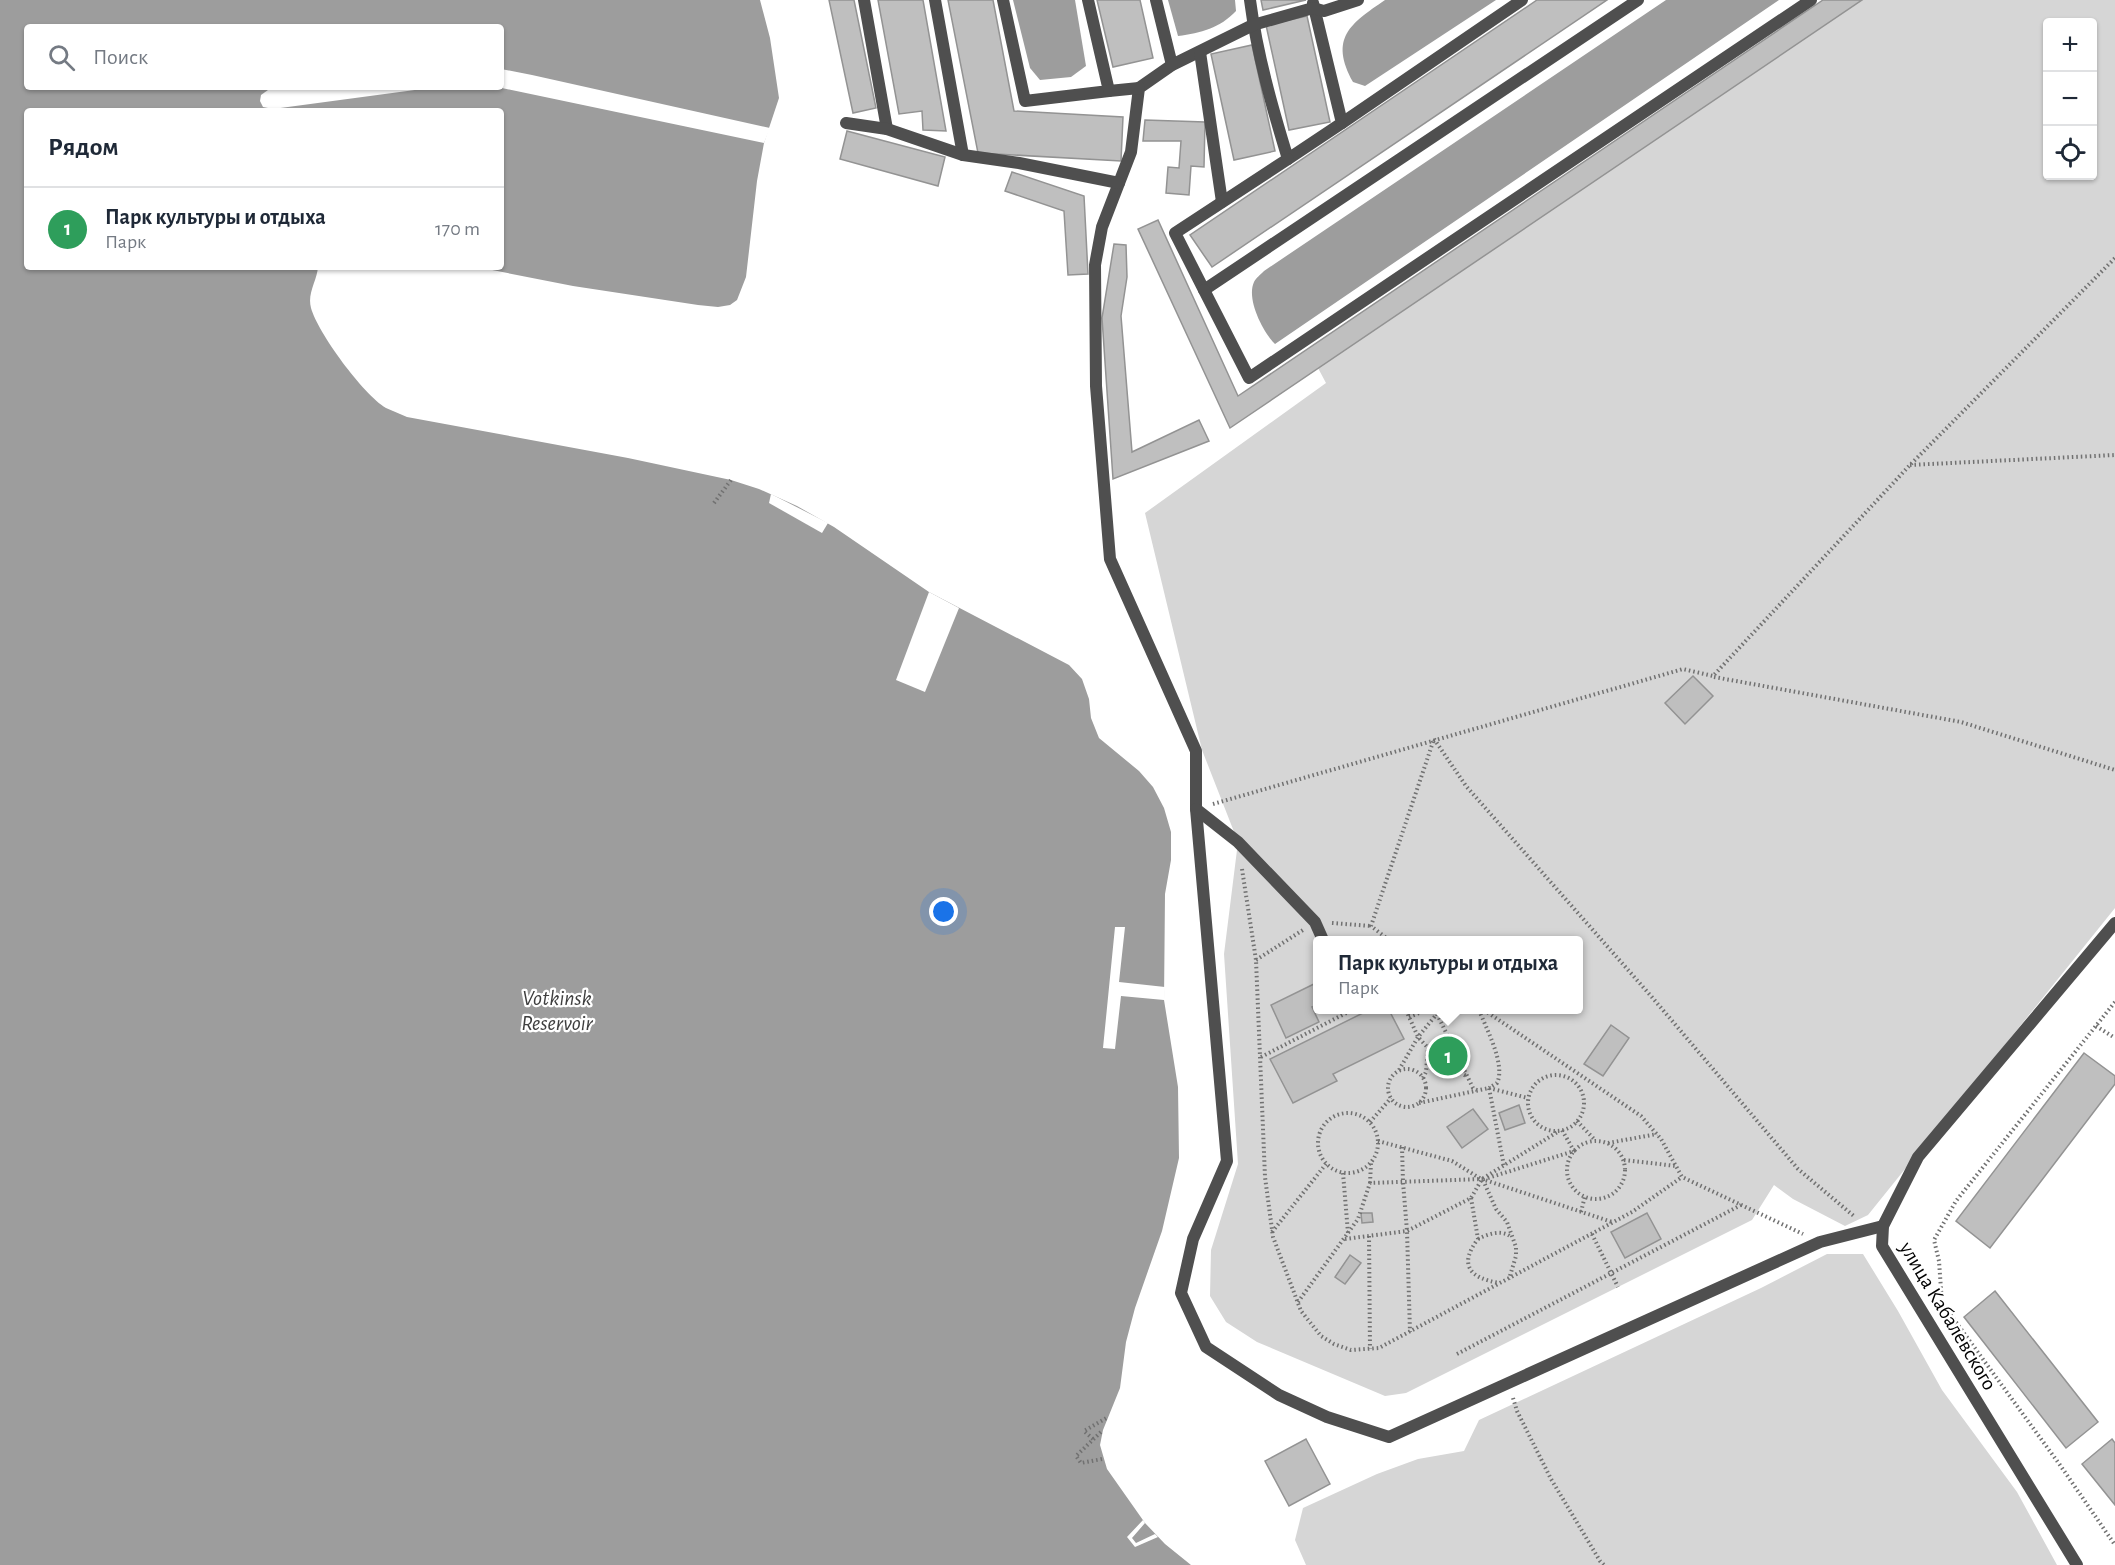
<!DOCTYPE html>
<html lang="ru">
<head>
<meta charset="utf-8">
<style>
	:root { --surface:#fff; --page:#f6f6f7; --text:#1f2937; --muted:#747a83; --line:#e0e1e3; --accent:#000 }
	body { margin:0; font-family:"Alegreya Sans",sans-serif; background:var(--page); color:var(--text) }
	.controls { position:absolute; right:18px; top:18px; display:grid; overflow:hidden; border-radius:6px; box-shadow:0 2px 4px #0004 }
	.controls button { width:54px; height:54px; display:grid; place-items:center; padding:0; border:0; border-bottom:2px solid var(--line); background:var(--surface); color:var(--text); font:30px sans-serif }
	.you { position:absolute; left:944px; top:912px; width:21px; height:21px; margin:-15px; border:4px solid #fff; border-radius:50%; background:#1a73e8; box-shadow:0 0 0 9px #1a73e833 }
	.badge { display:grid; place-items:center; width:39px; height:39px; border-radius:50%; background:var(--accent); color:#fff; font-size:20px; font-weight:700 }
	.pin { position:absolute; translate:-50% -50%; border:3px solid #fff; box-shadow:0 2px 6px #0006 }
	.popup { position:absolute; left:1313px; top:936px; width:270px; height:78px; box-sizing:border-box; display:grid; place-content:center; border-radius:6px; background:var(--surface); filter:drop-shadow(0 2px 4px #0005); font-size:20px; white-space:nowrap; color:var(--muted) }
	.popup b { font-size:22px; color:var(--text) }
	.popup::after { content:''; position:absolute; left:50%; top:100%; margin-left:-12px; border:12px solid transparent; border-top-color:var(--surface) }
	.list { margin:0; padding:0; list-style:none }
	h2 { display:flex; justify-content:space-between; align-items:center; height:78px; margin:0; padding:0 24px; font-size:26px }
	h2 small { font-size:20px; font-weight:400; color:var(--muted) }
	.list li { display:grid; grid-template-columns:39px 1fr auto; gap:18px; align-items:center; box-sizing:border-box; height:84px; padding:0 24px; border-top:2px solid var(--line) }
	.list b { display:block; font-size:22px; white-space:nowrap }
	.list p { margin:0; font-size:20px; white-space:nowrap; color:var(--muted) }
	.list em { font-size:20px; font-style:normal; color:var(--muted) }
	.icon { flex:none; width:33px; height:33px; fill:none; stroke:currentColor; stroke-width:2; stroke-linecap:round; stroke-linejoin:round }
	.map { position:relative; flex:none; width:2115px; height:1565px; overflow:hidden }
	.search { position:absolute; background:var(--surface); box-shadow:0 2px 4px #0004; left:24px; top:24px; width:480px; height:66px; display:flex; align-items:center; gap:15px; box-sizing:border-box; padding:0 21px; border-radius:6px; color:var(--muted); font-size:22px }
	.panel { position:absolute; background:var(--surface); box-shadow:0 2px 4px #0004; left:24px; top:108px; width:480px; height:162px; border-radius:6px }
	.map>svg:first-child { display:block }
	.green { fill:#d6d6d6; fill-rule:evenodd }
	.water { fill:#9d9d9d; fill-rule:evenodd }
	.pier { fill:#fff }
	.building { fill:#bfbfbf; stroke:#939393; stroke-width:1.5 }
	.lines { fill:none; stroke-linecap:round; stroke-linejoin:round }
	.path { stroke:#717171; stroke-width:4; stroke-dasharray:1.5 3; stroke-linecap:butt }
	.service { stroke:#4f4f4f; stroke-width:12 }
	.minor { stroke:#4f4f4f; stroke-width:12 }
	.labels { text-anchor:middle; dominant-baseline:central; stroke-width:4.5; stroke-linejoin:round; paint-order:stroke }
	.street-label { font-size:21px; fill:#000; stroke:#fff }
	.water-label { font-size:22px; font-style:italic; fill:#3e3e3e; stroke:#fff }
</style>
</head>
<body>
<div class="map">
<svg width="2115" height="1565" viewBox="0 0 2115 1565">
	<rect width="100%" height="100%" fill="#fff"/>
	<g class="green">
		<path d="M1862,0H2115V908L1868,1215L1845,1226L1793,1199L1774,1185L1752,1220L1406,1393L1385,1396L1257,1342L1226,1322L1210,1296L1211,1250L1238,1164L1224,954L1238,842L1202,750L1145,513L1326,383L1318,368ZM2048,22H2092V176H2048ZM1318,940H1579V1010H1318Z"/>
		<polygon points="1827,1254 1863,1254 1898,1311 1942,1390 2017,1492 2057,1565 1306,1565 1295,1540 1303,1508 1377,1474 1418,1459 1464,1451 1479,1420 1761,1288"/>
	</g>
	<g class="water">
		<path d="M0,0H760L770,38L779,98L764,143L757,181L746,277L737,300L730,305L718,307L698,305L573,286L477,267H501V111H27V267H318C317,281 307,293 311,308C318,333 363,394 386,408C393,411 400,414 407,417L628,458L731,480L759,489L797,506L834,527L929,592L1069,665L1082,679L1089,699L1091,718L1099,738L1139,771L1153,787L1164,808L1171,832V860L1165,894L1164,1000L1178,1087L1179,1158L1162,1231L1135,1308L1126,1342L1120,1388L1103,1430L1100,1445L1107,1469L1145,1523L1165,1544L1191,1565H0ZM27,27H501V87H27Z"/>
		<polygon points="1013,0 1075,0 1086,66 1071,77 1040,80 1030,68"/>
		<path d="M1168,0H1235L1236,11C1220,28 1201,33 1178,36Z"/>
		<path d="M1385,0H1496L1365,86L1353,82C1329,38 1350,24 1385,0Z"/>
		<path d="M1666,0H1779L1275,344C1263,332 1246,299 1254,282C1256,278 1261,274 1264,271Z"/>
	</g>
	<g class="pier">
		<polygon points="501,69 532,75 770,128 764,143 497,87 501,87"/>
		<polygon points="293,87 437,87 273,109 263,107 260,101 261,95 268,90"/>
		<polygon points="771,494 828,523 822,533 769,503"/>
		<polygon points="929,592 959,608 925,692 896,680"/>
		<polygon points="1115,927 1125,927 1119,982 1165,987 1164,1000 1121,996 1115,1049 1103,1048"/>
		<polygon points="1143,1520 1145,1523 1132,1538 1136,1543 1155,1534 1158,1537 1135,1547 1127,1537"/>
	</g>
	<g class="building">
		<polygon points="829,0 854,0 876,108 853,113"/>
		<polygon points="878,0 923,0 946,131 923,130 922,111 899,114"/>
		<polygon points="948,0 993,0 1014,111 1123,117 1121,161 978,153"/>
		<polygon points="1097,0 1140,0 1153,58 1113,67"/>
		<polygon points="1261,0 1306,0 1263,10"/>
		<polygon points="1537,0 1607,0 1212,267 1190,235"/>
		<polygon points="1823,0 1862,0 1230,428 1138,229 1158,220 1238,396"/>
		<polygon points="1307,16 1330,122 1289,130 1266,25"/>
		<polygon points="1252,45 1275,151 1234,160 1211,54"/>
		<polygon points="1145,120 1205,122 1204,167 1191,166 1189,195 1166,193 1168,167 1179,168 1181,141 1143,141"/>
		<polygon points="847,131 945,157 938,186 840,159"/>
		<polygon points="1012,172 1084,196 1088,274 1068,275 1064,211 1005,191"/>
		<polygon points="1114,244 1126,245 1127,277 1121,316 1132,452 1199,420 1209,441 1113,479 1102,318"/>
		<polygon points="1693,676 1713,696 1685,724 1665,703"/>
		<polygon points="1316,983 1318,1005 1312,1007 1319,1022 1286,1038 1271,1005"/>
		<polygon points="1369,1010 1389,1010 1404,1039 1333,1074 1337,1081 1293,1103 1270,1059"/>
		<polygon points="1611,1025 1629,1038 1603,1076 1584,1064"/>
		<polygon points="2084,1053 2115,1076 2115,1084 1990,1248 1956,1221"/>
		<polygon points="1519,1105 1525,1123 1505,1130 1499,1113"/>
		<polygon points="1473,1109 1488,1129 1462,1148 1447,1127"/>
		<polygon points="1361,1213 1372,1213 1373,1222 1362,1223"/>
		<polygon points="1647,1213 1661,1239 1625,1258 1611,1232"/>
		<polygon points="1350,1255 1361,1263 1345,1284 1335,1277"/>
		<polygon points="1995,1291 2098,1422 2066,1448 1964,1317"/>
		<polygon points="1306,1439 1330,1484 1289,1506 1265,1461"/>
		<polygon points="2112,1439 2115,1443 2115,1505 2082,1464"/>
	</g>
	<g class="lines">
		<g class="path">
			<polyline points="1910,465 2115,455"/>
			<polyline points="714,503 731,480"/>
			<polyline points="1714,677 1961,722 2115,770"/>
			<polyline points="1434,739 1466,786 1651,996 1798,1169 1855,1217"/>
			<polyline points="1213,804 1683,669 1713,676 1910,465 2115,258"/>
			<polyline points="1242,869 1256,960 1265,1177 1273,1237 1301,1311 1321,1336 1334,1344 1351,1350 1379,1348 1632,1212 1682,1177"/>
			<polyline points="1332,923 1371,926"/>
			<polyline points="1389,940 1371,926 1434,739"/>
			<polyline points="1256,960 1303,930"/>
			<polyline points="2115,1002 1956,1201 1934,1240 1939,1261 1942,1303 2060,1465 2115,1545"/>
			<polyline points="1406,1010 1418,1037 1442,1063 1468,1077"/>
			<path d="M1479,1010C1486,1028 1506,1065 1497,1083L1489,1088"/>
			<polyline points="1484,1010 1641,1116 1661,1139 1682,1177 1803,1234"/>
			<polyline points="1437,1014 1473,1088 1477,1090"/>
			<polyline points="1409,1017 1427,1010"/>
			<polyline points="2096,1026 2115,1038"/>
			<polyline points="1261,1057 1352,1010"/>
			<circle cx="1407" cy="1088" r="19"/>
			<polyline points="1399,1070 1418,1037 1440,1010"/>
			<circle cx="1556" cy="1103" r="28"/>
			<polyline points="1423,1078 1426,1072 1428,1049"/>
			<polyline points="1489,1088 1528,1098"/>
			<polyline points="1419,1103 1489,1088 1504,1166"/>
			<circle cx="1348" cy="1143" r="30"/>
			<polyline points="1577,1121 1595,1140"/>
			<polyline points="1370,1122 1391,1098"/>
			<polyline points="1378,1141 1452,1161 1481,1179"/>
			<circle cx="1596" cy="1170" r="29"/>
			<polyline points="1608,1143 1657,1134"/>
			<polyline points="1402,1147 1403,1182 1407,1231 1410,1332"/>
			<polyline points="1624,1160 1676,1166"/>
			<polyline points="1343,1173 1348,1233"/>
			<polyline points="1488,1178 1574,1151 1562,1130"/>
			<polyline points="1483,1180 1496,1209 1507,1222 1516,1247 1516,1256 1509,1279"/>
			<polyline points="1370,1183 1371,1163"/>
			<path d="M1471,1198L1478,1239C1458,1265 1470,1278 1499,1283"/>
			<polyline points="1581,1212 1585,1196"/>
			<polyline points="1272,1232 1326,1164"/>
			<polyline points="1592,1234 1618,1287"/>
			<polyline points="1369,1236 1370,1349"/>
			<polyline points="1345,1239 1407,1231 1471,1198 1482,1179 1559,1131"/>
			<path d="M1478,1239C1488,1234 1502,1229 1511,1237"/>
			<polyline points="1298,1302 1358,1219 1370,1183 1482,1179 1612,1222"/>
			<polyline points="1457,1354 1741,1205"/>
			<polyline points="1513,1398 1517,1411 1551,1479 1600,1561 1604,1565"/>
			<polyline points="1093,1439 1084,1431 1108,1417"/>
			<polyline points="1102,1459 1081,1463 1076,1456 1103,1430"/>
		</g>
		<g class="service">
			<polyline points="864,0 887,129"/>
			<polyline points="935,0 963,155"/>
			<polyline points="1003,0 1025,101 1109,91 1088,0"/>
			<polyline points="1156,0 1172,65"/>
			<path d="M1250,0C1257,54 1272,107 1288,159L1342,123L1313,3"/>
			<polyline points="1358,0 1324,11 1313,8 1253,25 1172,65 1139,88 1131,152 1102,227 1095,265 1096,386 1110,559 1196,751 1196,809 1227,1161 1193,1239 1181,1293 1206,1347 1279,1395 1327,1417 1389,1437 1820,1242 1883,1226"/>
			<polyline points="1200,52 1222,202"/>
			<polyline points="1109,91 1139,88"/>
			<polyline points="846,123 887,129 963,155 1019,163 1119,183"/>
			<polyline points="1342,123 1522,0"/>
			<polyline points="1288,159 1175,233 1204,290 1638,0"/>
			<polyline points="1204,290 1249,378 1811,0"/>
			<polyline points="1196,809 1238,842 1315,922 1323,940"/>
		</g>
		<polyline class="minor" points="2077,1565 1882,1246 1883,1226 1918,1157 2115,923"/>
	</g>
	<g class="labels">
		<g class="street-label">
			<text transform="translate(1948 1316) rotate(59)">улица Кабалевского</text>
		</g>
		<g class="water-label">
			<text x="557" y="998">Votkinsk<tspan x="557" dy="25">Reservoir</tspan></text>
		</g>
	</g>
</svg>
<div class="controls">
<button>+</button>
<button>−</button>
<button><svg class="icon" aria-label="locate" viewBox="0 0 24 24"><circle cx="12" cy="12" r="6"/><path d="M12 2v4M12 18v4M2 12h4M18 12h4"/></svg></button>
</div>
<div class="you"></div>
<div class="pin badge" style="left:1448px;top:1056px;background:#2e9e5b">1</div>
<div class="popup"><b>Парк культуры и отдыха</b>Парк</div>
<div class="search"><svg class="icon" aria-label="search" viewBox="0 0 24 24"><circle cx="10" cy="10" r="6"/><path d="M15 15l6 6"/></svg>Поиск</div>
<section class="panel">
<h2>Рядом<small></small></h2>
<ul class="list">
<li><span class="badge" style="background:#2e9e5b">1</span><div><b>Парк культуры и отдыха</b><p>Парк</p></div><em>170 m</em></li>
</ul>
</section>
</div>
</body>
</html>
